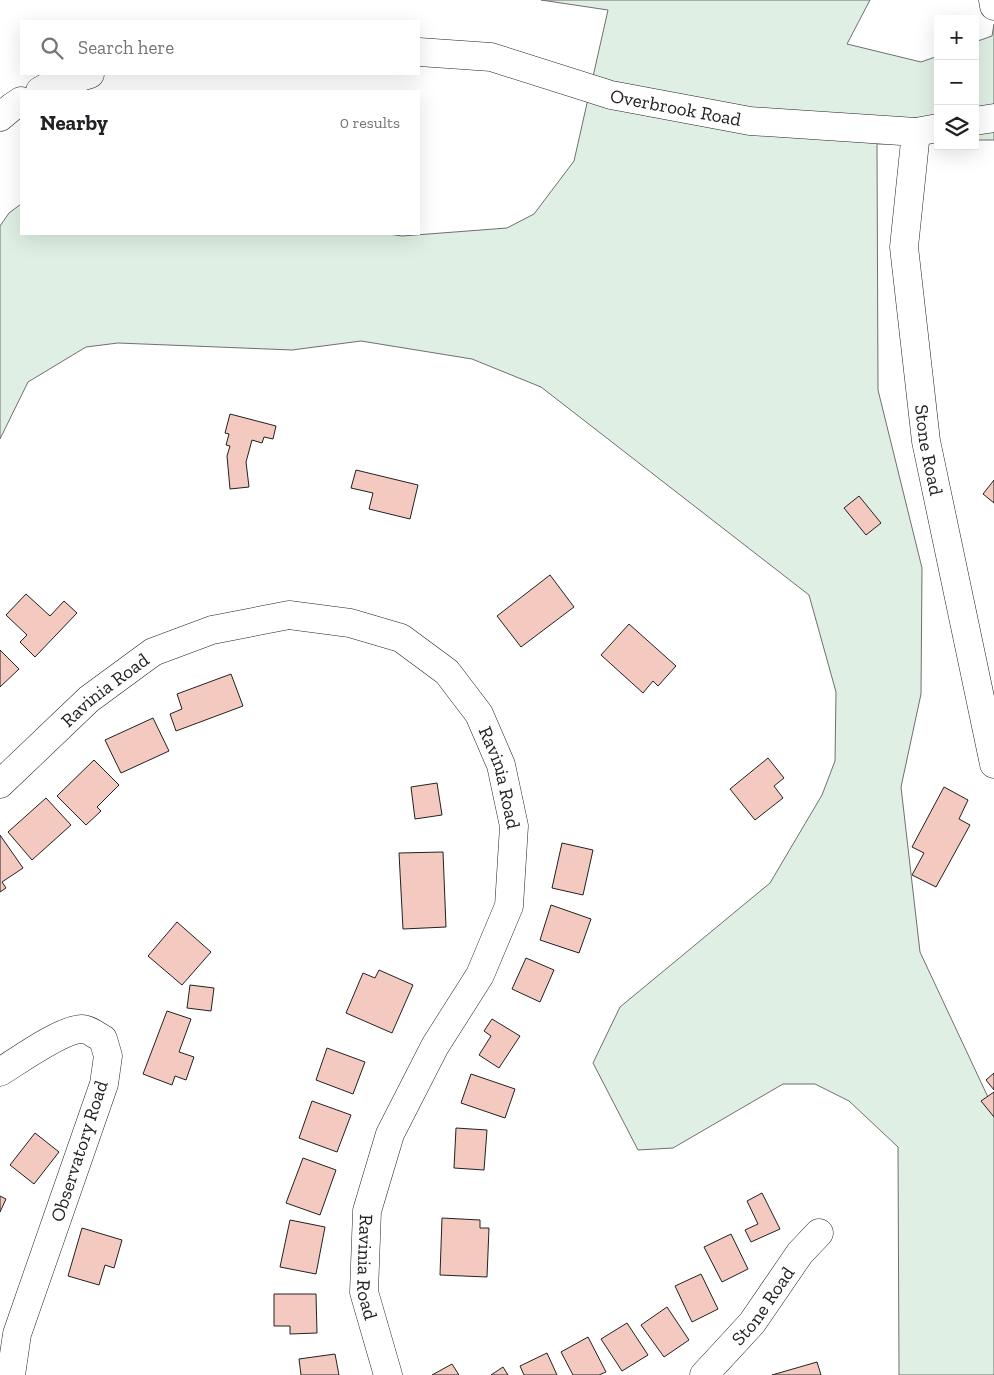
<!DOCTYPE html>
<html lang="en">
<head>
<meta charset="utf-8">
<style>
	:root { --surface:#fff; --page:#f2f2f2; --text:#202124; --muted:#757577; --line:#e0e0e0 }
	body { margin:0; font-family:"Zilla Slab",serif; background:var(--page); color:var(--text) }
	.controls { position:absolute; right:15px; top:15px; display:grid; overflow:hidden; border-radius:0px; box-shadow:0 5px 20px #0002 }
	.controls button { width:45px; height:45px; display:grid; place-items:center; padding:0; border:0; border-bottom:1px solid var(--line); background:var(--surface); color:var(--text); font:25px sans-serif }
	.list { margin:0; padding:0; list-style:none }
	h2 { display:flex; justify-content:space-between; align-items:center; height:65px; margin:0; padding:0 20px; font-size:21px }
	h2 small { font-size:16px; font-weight:400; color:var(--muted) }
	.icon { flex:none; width:28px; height:28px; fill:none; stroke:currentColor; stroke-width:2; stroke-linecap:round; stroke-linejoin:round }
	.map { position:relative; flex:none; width:994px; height:1375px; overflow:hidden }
	.search { position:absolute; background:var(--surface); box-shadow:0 5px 20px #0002; left:20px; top:20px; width:400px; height:55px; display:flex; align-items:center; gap:12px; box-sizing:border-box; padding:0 18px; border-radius:0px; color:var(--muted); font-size:19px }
	.panel { position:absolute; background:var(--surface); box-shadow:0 5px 20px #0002; left:20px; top:90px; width:400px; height:145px; border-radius:0px }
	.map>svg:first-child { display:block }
	.green { fill:#e0efe3; stroke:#6f6f6f }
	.building { fill:#f3c9c0; stroke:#222 }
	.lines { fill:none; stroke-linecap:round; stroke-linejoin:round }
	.minor-casing { stroke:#222; stroke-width:29 }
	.minor { stroke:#fff; stroke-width:28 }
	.labels { text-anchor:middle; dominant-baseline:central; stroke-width:4; stroke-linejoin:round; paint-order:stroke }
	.street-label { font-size:19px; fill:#222; stroke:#fff }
</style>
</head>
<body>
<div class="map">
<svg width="994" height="1375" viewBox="0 0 994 1375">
	<rect width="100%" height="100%" fill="#fff"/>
	<g class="green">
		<polygon points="541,0 870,0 847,44 921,62 938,56 938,142 877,144 878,390 922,568 921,694 901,787 920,952 994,1110 994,1375 899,1375 898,1147 849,1101 815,1084 783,1084 673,1148 638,1150 593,1063 620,1007 770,883 822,795 835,761 836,692 809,595 541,387 472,359 361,341 292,350 118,343 86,347 28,382 0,439 0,226 9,213 21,204 21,234 388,234 402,236 507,228 534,214 574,161 608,10"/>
		<polygon points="994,24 994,140 975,140 975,42 992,36"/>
	</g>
	<g class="building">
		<polygon points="230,414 276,426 273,439 264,437 262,443 252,440 246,462 249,487 230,489 227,456 230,446 226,445 229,434 225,433"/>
		<polygon points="356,470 418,485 410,519 369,509 373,493 351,488"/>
		<polygon points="994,480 994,503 983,494"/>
		<polygon points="859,496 881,523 866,535 844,508"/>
		<polygon points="550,575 574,607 521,647 497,616"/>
		<polygon points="26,594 50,616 64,601 77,613 35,657 20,642 27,635 6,615"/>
		<polygon points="629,624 676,666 658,686 653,681 643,693 601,655"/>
		<polygon points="0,650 19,669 0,687"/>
		<polygon points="231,674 243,706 176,731 170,714 182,709 177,694"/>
		<polygon points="153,718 169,751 121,773 105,740"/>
		<polygon points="768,758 784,778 774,786 783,798 755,820 730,789"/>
		<polygon points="94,760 119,785 97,807 101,811 86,825 57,796"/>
		<polygon points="437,783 442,815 415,819 411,787"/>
		<polygon points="944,787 968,800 959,819 970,825 936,887 912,875 924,853 912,847"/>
		<polygon points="46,798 71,825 32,860 8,832"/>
		<polygon points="0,835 23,868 2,882 6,888 0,892"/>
		<polygon points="562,843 593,850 583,895 552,888"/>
		<polygon points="443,852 446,927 403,929 399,853"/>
		<polygon points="551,905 591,919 579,953 540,940"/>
		<polygon points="177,922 211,952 182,985 148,956"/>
		<polygon points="526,958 554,970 540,1002 512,989"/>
		<polygon points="379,970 413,985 392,1033 346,1013 363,973 375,978"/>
		<polygon points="190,985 214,988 211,1011 187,1008"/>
		<polygon points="167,1011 191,1019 179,1052 194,1057 186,1080 175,1076 172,1085 143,1074"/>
		<polygon points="492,1019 520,1036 499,1068 479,1055 491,1036 484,1031"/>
		<polygon points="327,1048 365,1062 353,1094 316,1080"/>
		<polygon points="994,1073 994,1090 986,1080"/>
		<polygon points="471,1074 515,1089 505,1118 461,1103"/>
		<polygon points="994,1092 994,1117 981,1101"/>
		<polygon points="312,1101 351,1115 337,1152 299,1138"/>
		<polygon points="456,1128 487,1130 484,1170 454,1168"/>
		<polygon points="35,1133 59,1152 34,1184 10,1165"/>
		<polygon points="303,1158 336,1170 320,1215 286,1203"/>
		<polygon points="762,1193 780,1229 751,1242 745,1230 758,1224 747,1201"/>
		<polygon points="0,1196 6,1199 0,1212"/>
		<polygon points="442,1218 480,1220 480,1228 489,1228 487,1277 440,1275"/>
		<polygon points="290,1220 325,1227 316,1274 280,1267"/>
		<polygon points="82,1228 122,1240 114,1268 105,1265 99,1285 68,1276"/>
		<polygon points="731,1234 748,1269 722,1282 704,1247"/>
		<polygon points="701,1274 718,1309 692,1322 675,1286"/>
		<polygon points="274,1294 316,1294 317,1333 290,1334 290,1326 274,1326"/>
		<polygon points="667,1307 689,1340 664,1357 641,1325"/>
		<polygon points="627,1323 648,1355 622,1371 601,1339"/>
		<polygon points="588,1337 606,1372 599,1375 573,1375 561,1352"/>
		<polygon points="547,1353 557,1375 524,1375 520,1366"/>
		<polygon points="335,1354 339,1375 301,1375 299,1359"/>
		<polygon points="817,1362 821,1375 772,1375"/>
		<polygon points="452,1364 459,1375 432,1375"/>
		<polygon points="503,1367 508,1375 491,1375"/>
	</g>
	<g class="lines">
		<defs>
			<g id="minor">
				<polyline points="993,0 994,6"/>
				<path id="s1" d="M419,52L491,57L611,95L750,121L916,132L938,128"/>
				<polyline points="40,91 47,87 90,74"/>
				<polyline points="0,117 12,107 21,101"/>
				<polyline points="975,121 994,118"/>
				<path id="s2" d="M916,132L904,247L926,441L994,764"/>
				<path id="s3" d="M0,784L89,699L153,652L212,630L289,615L350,623L401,638L447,672L479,714L501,765L514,826L509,906L480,975L435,1046L390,1134L367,1211L364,1292L388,1375"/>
				<path d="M0,1072C18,1061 62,1029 82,1029C89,1029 97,1036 103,1039L108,1056L104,1084L17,1334L11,1375"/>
				<path id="s4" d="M704,1375L752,1323L800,1253L819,1233"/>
			</g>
		</defs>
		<use href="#minor" class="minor-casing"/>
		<use href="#minor" class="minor"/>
	</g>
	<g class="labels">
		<g class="street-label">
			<text stroke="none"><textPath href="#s1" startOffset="264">Overbrook Road</textPath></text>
			<text stroke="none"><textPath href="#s2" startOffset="320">Stone Road</textPath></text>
			<text stroke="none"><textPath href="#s3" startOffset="141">Ravinia Road</textPath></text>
			<text stroke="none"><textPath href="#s3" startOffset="636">Ravinia Road</textPath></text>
			<text transform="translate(79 1151) rotate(-72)">Observatory Road</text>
			<text stroke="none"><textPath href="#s3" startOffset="1161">Ravinia Road</textPath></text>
			<text stroke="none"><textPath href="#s4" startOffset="91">Stone Road</textPath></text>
		</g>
	</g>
</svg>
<div class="controls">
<button>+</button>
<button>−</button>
<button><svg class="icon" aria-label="layers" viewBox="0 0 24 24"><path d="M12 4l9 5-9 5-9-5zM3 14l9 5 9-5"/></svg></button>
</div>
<div class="search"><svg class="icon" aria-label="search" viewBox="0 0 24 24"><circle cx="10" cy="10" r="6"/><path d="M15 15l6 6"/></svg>Search here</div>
<section class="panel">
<h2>Nearby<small>0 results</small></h2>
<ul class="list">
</ul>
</section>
</div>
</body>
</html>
